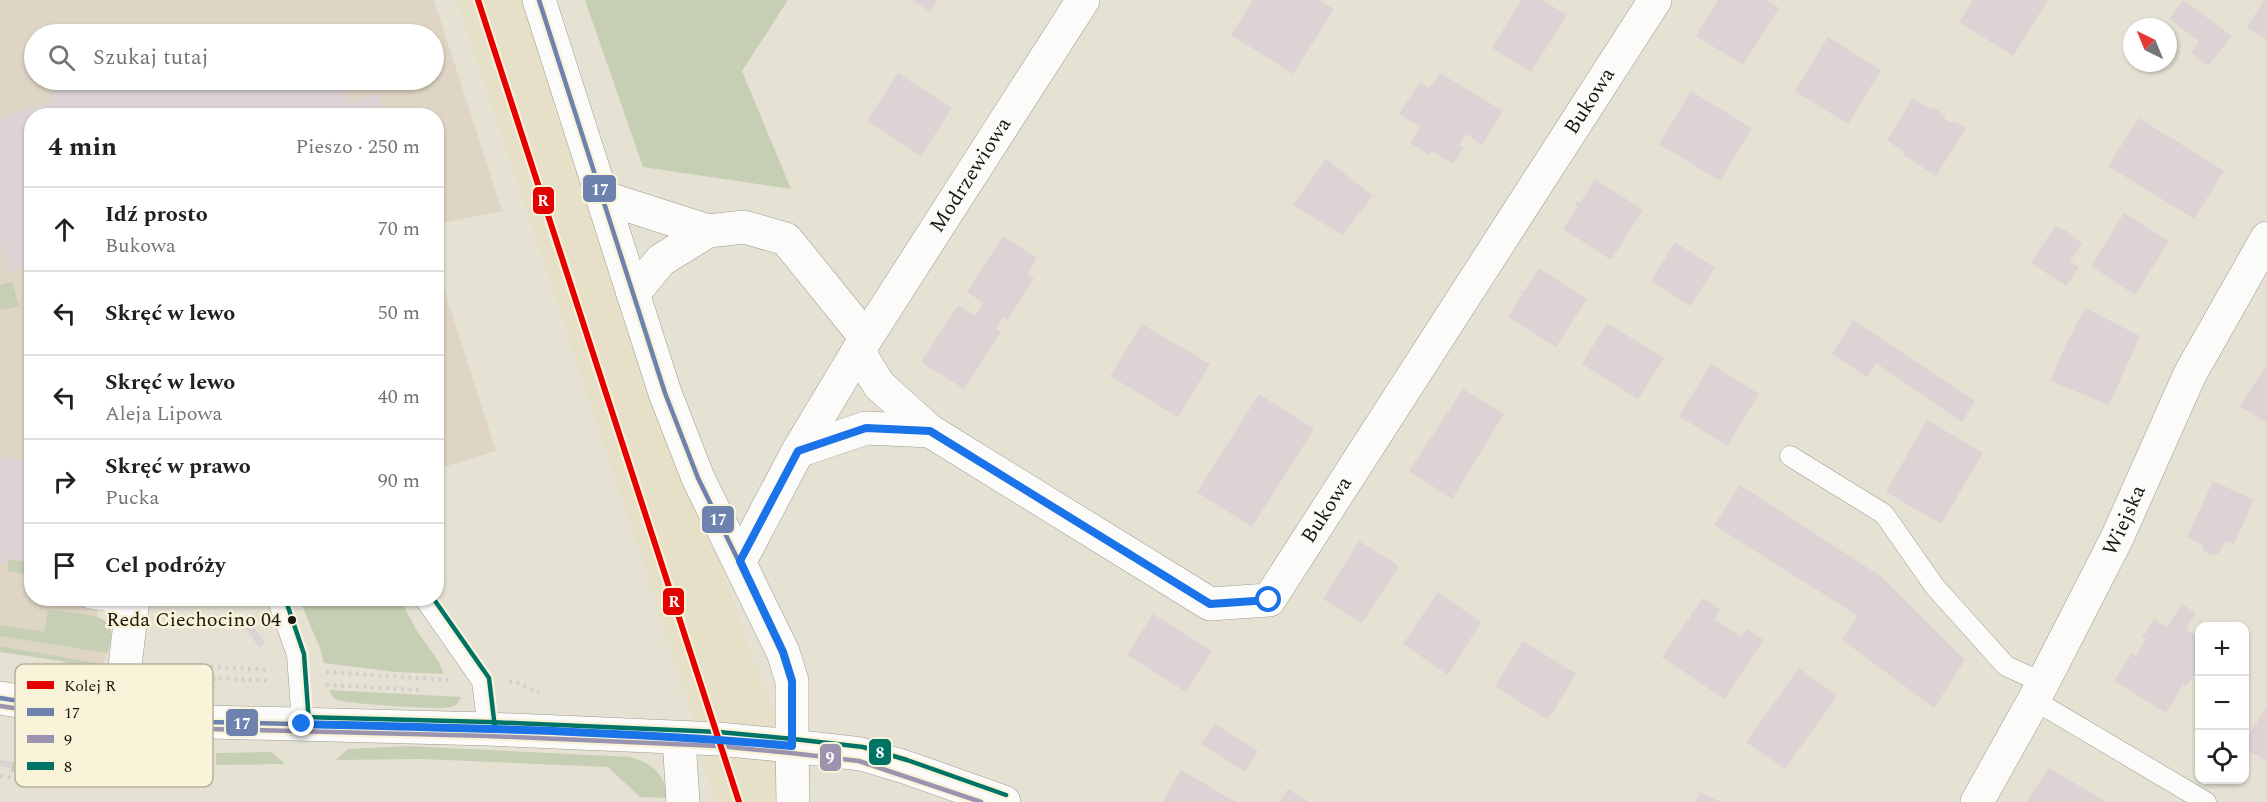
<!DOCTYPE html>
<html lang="pl">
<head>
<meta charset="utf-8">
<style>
	:root { --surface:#fff; --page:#f6f6f6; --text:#202124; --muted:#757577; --line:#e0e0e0 }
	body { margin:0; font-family:Spectral,serif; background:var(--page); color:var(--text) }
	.controls { position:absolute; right:18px; bottom:18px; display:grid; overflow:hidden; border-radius:12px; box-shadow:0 2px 4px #0004 }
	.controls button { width:54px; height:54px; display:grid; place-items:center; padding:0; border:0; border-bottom:2px solid var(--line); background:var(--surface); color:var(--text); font:30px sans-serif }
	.compass { position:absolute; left:2123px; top:18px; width:54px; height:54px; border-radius:50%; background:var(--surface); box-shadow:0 2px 4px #0004; rotate:317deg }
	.stop { position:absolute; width:18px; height:18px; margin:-14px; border:4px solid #1a73e8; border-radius:50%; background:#fff }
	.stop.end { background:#1a73e8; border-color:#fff; box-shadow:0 2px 6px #0008 }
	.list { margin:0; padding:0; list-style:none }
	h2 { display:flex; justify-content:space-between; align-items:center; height:78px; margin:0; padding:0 24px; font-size:26px }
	h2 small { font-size:20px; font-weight:400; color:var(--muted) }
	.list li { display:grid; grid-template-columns:39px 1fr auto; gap:18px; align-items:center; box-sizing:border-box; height:84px; padding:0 24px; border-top:2px solid var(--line) }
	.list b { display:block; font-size:22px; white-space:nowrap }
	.list p { margin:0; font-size:20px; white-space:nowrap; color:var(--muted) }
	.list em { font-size:20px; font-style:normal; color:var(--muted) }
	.icon { flex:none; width:33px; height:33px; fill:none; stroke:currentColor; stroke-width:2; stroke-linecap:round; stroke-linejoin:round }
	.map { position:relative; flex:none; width:2267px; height:802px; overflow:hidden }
	.search { position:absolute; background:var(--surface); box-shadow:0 2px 4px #0004; left:24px; top:24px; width:420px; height:66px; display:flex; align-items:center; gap:15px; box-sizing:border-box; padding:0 21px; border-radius:33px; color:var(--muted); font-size:22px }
	.panel { position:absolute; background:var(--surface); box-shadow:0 2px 4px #0004; left:24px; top:108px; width:420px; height:498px; border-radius:24px }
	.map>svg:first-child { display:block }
	.commercial { fill:#dfd5c5; fill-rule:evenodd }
	.built { fill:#e6e0c8 }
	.green { fill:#c6cfb3 }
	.building { fill:#ddd3d5 }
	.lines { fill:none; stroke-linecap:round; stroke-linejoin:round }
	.lane-casing { stroke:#9d9a90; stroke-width:21 }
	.street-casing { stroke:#9d9a90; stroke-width:34 }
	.secondary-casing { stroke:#9d9a90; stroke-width:34 }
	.primary-casing { stroke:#9d9a90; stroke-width:34 }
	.path { stroke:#d1d0cc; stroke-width:4; stroke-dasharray:3 4.5; stroke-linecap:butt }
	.lane { stroke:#fbfbf9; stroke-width:20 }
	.street { stroke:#fbfbf9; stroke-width:33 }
	.secondary { stroke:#fbfbf9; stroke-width:33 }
	.primary { stroke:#fbfbf9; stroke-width:33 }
	.bus-1-casing { stroke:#f9f3da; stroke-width:9 }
	.bus-2-casing { stroke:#f9f3da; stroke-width:9 }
	.bus-3-casing { stroke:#f9f3da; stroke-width:9 }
	.bus-1 { stroke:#6d82af; stroke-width:4.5 }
	.bus-2 { stroke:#9a94ae; stroke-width:4.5 }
	.bus-3 { stroke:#007367; stroke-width:4.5 }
	.rail-1-casing { stroke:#f9f3da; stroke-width:10 }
	.rail-1 { stroke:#e50000; stroke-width:6 }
	.route { stroke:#1a73e8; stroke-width:8 }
	.bus-dot { fill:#19170e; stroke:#f9f3da; stroke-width:2 }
	.labels { text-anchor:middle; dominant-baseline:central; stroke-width:5; stroke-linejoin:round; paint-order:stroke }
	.bus-label { font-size:20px; fill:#19170e; stroke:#f9f3da; text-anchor:end }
	.street-label { font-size:21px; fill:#19170e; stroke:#f9f3da }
	.key { fill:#f9f3da; stroke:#b6b19d; stroke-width:1.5 }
	.key-label { font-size:16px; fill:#19170e }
	.line-badge { stroke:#f9f3da; stroke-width:2 }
	.badge-label { font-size:16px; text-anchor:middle; font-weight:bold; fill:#fff }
</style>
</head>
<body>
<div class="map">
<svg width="2267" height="802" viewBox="0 0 2267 802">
	<rect width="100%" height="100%" fill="#e5e2d4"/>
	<g class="commercial">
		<path d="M0,0H434L502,211L437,224L436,116H32V598L99,599L97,616L108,653L102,664L0,646ZM34,34H434V80H34Z"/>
		<polygon points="436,264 496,451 437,469 436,469"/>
	</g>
	<polygon class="built" points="457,0 531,0 752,656 810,802 714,802 688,700"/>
	<g class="green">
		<polygon points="585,0 788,0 742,71 791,189 643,167"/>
		<polygon points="12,281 19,306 0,310 0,285"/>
		<polygon points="8,559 31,562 31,575 7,571"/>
		<polygon points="299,599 400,599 417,631 439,662 444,674 396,672 324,663 320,648"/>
		<path d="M48,610C62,612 110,612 111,630C112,637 109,646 108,653L0,636V625L44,632Z"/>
		<polygon points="0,646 102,664 93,674 61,661 0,652"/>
		<path d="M329,690L461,697C459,702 457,705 451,707C441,710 348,704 338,700C333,698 331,695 329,690Z"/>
		<path d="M407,746L631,757C655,765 663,774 669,798L640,797L608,767L422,759L336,760L348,749Z"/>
		<polygon points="271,752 285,764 216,765 216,753"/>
		<polygon points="12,762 74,769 11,772"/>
	</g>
	<g class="building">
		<polygon points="912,0 938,0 930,12"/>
		<polygon points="1253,0 1319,0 1334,9 1293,74 1231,35"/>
		<polygon points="1521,0 1542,0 1567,15 1531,72 1492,48"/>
		<polygon points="1718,0 1767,0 1779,8 1743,65 1696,36"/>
		<polygon points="1973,0 2048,0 2013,56 1959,22"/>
		<polygon points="2183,0 2232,36 2208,66 2191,53 2199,41 2169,19"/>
		<polygon points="2264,0 2267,0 2267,40 2247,27"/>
		<polygon points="322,22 326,34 286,34"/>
		<polygon points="221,26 224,34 197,34"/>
		<polygon points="1828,37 1881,70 1848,124 1795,91"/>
		<polygon points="898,73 952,108 921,156 867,121"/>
		<polygon points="1440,73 1503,111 1482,145 1466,134 1459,145 1464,148 1453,164 1432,151 1429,155 1410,143 1420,127 1399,114 1420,82 1429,88"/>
		<polygon points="58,80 341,80 349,102 377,93 384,116 32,116 32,266 10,273 0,243 0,118 55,100 49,83"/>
		<polygon points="1691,91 1752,128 1720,181 1659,144"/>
		<polygon points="1913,98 1931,110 1933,107 1945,115 1944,118 1952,123 1954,121 1966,128 1936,176 1902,154 1904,152 1887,140"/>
		<polygon points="2139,118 2224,171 2194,219 2108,166"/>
		<polygon points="1326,159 1373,196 1342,235 1293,205"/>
		<polygon points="1595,179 1643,210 1611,260 1563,229 1578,206 1575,204 1577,201 1580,203"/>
		<polygon points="2124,213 2169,241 2135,295 2091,266"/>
		<polygon points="2055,226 2067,231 2082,244 2070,262 2079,267 2066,286 2031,263"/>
		<polygon points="1003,236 1037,258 1027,274 1034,278 1008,320 1003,317 996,329 1001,332 964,389 921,362 958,305 975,316 983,303 967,292"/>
		<polygon points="1675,242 1715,268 1690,306 1651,281"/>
		<polygon points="1539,268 1587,299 1556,347 1508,317 1522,294 1520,292 1522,290 1524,291"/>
		<polygon points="2085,308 2140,336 2109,405 2050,381 2065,346"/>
		<polygon points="1853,320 1975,401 1962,422 1876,363 1867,377 1832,354"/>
		<polygon points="1607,323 1664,358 1638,399 1582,364"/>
		<polygon points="1142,324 1210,364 1178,417 1110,376"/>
		<polygon points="1711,364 1759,394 1727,446 1679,416"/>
		<polygon points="2265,368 2267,369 2267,423 2240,406"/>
		<polygon points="1463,389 1504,414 1452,499 1409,471"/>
		<polygon points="1259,394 1314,429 1252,527 1197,492"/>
		<polygon points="1927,420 1983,453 1941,524 1886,492"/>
		<polygon points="0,457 32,462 32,562 8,559 8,564 0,563"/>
		<polygon points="2213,481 2254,500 2234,544 2225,541 2219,553 2213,556 2204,551 2203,545 2187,537"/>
		<polygon points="1740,485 1882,577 1965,660 1934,708 1842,640 1858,616 1714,525"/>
		<polygon points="1359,541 1399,566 1362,623 1323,599"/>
		<polygon points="1438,592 1481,622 1448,675 1403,644"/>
		<polygon points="1703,598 1720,610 1714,619 1741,637 1747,629 1764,640 1724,699 1662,657"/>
		<polygon points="2182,604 2196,613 2186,630 2200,638 2200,665 2186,687 2183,685 2166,713 2114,681 2132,653 2136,656 2146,639 2142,637 2154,619 2167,627"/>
		<polygon points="1153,614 1212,651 1186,692 1127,655"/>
		<polygon points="250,621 265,643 259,648 244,626"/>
		<polygon points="1523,641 1576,674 1548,720 1495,686"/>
		<polygon points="1799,668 1837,696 1785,769 1746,742"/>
		<polygon points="2267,706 2267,761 2244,748 2244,743"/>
		<polygon points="1215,724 1258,751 1245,772 1201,744"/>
		<polygon points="0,760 12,762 11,768 0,766"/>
		<polygon points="2049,768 2107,802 2026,802"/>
		<polygon points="1181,770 1236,802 1162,802"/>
		<polygon points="1288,789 1309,802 1279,802"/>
		<polygon points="1700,792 1721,802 1695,802"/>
	</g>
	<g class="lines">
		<defs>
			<g id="lane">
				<polyline points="1790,456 1884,514 1935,587 2006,666 2043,683"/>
				<polyline points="88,598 132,605"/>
				<polyline points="277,598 297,655 302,724"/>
				<polyline points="424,598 482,681 488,729"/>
				<polyline points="2034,700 2206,802"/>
			</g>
			<g id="street">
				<polyline points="602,197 708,231 744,227 786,239 866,338"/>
				<polyline points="633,294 661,260 708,231"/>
				<path id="s1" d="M858,351L879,385L930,431L1210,604L1269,600L1655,0"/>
				<polyline points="798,451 866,428 930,431"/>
				<path id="s2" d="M740,561L798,451L858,351L1083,0"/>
				<polyline points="119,717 133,598"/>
				<polyline points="679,738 683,802"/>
				<polyline points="792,746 793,802"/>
				<path id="s3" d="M1977,802L2034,700L2117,538L2190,374L2267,238"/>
			</g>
			<polyline id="secondary" points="539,0 665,393 698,478 783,652 792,681 792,746"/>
			<polyline id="primary" points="0,698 119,717 211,722 488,729 719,739 792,746 861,754 905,767 1004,802"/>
		</defs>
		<use href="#lane" class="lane-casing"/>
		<use href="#street" class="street-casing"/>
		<use href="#secondary" class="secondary-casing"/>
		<use href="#primary" class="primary-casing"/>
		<g class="path">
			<polyline points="326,672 448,680"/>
			<polyline points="509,682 515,682 544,695"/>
			<polyline points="326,685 423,690"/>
			<polyline points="194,688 195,666 271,670"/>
			<polyline points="213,688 214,678 270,681"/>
			<polyline points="188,769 190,755"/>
			<polyline points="0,776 17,778 78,775 208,781 209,756"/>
		</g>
		<use href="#lane" class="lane"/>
		<use href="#street" class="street"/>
		<use href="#secondary" class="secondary"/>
		<use href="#primary" class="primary"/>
		<defs>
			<g id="bus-1">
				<polyline points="539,0 665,393 698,478 783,652 792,681 792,746"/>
				<polyline points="0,698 119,717 211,722 488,729 719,739 792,746"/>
			</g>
			<polyline id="bus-2" points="0,706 119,724 211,729 488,736 718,746 791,753 859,761 981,802"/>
			<g id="bus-3">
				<polyline points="285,598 304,654 309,723"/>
				<polyline points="433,598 489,678 495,728"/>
				<polyline points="302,717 488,722 719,732 793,739 863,747 907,760 1006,795"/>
			</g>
		</defs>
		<use href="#bus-1" class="bus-1-casing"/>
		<use href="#bus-2" class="bus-2-casing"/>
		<use href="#bus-3" class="bus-3-casing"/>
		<use href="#bus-1" class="bus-1"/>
		<use href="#bus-2" class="bus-2"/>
		<use href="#bus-3" class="bus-3"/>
		<defs>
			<polyline id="rail-1" points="478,0 739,802"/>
		</defs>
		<use href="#rail-1" class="rail-1-casing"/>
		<use href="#rail-1" class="rail-1"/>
	</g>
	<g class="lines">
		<path class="route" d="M302,724C465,728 629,731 792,746V681L783,652L740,561L798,451L866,428L930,431L1210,604L1269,600"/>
	</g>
	<circle class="bus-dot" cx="292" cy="620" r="5"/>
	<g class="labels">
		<g class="bus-label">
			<text x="281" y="620">Reda Ciechocino 04</text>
		</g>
		<g class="street-label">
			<text stroke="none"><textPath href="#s1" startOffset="1090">Bukowa</textPath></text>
			<text stroke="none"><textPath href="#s2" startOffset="450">Modrzewiowa</textPath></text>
			<text stroke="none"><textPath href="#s1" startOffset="604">Bukowa</textPath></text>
			<text stroke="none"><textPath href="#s3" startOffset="318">Wiejska</textPath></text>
		</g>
	</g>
	<rect x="15" y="664" width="198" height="123" rx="9" class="key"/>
	<rect x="27" y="681" width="27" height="8" fill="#e50000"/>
	<rect x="27" y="708" width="27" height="8" fill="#6d82af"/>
	<rect x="27" y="735" width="27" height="8" fill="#9a94ae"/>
	<rect x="27" y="762" width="27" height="8" fill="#007367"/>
	<g class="key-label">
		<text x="64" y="691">Kolej R</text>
		<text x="64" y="718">17</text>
		<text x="64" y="745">9</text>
		<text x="64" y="772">8</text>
	</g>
	<g class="line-badge">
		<rect x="582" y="174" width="35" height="29" rx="6" fill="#6d82af"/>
		<rect x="532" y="186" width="23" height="29" rx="6" fill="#e50000"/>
		<rect x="701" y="505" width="34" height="29" rx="6" fill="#6d82af"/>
		<rect x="662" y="587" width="23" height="29" rx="6" fill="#e50000"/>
		<rect x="225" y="708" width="34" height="29" rx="6" fill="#6d82af"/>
		<rect x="868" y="738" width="24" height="28" rx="6" fill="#007367"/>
		<rect x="819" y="743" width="23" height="29" rx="6" fill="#9a94ae"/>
	</g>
	<g class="badge-label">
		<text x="600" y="195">17</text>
		<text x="543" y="206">R</text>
		<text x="718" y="525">17</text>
		<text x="674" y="607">R</text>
		<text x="242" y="729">17</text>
		<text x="880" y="758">8</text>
		<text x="830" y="763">9</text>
	</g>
</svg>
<div class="controls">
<button>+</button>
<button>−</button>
<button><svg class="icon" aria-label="locate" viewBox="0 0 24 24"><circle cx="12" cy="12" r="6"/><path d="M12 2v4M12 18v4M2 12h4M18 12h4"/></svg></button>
</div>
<svg class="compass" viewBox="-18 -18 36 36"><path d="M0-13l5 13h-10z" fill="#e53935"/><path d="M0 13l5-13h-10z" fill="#757577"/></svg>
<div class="stop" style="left:1269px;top:600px"></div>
<div class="stop end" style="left:302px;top:724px"></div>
<div class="search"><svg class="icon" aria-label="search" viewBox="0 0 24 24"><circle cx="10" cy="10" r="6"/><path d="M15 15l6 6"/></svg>Szukaj tutaj</div>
<section class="panel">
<h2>4 min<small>Pieszo · 250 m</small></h2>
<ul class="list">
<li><svg class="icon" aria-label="ahead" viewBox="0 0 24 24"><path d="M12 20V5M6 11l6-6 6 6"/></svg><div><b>Idź prosto</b><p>Bukowa</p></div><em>70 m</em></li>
<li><svg class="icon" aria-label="left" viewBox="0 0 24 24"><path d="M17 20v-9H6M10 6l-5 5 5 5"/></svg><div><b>Skręć w lewo</b></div><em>50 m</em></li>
<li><svg class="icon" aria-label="left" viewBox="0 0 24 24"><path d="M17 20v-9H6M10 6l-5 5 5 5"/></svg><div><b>Skręć w lewo</b><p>Aleja Lipowa</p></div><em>40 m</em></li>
<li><svg class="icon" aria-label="right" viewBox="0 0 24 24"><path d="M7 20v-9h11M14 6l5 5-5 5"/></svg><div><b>Skręć w prawo</b><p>Pucka</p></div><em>90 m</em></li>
<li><svg class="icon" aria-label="arrive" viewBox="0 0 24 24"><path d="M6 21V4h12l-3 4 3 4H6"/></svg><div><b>Cel podróży</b></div></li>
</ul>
</section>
</div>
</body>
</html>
